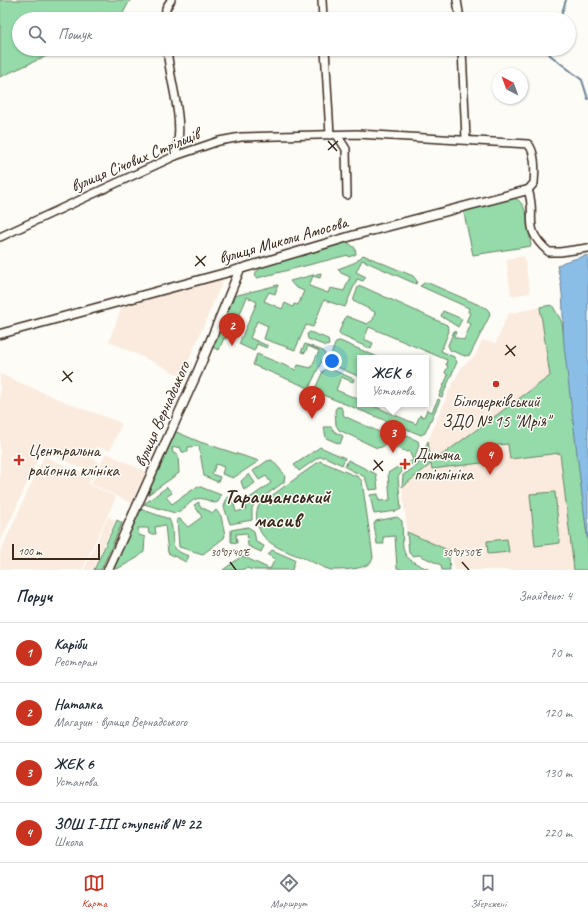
<!DOCTYPE html>
<html lang="uk">
<head>
<meta charset="utf-8">
<style>
	:root { --surface:#fff; --page:#f6f6f7; --text:#1f2937; --muted:#747a83; --line:#e0e1e3; --accent:#c8321e }
	body { margin:0; font-family:Caveat,sans-serif; background:var(--page); color:var(--text) }
	.compass { position:absolute; left:492px; top:68px; width:36px; height:36px; border-radius:50%; background:var(--surface); box-shadow:0 1px 3px #0004; rotate:319deg }
	.scale { position:absolute; left:12px; bottom:10px; width:88px; box-sizing:border-box; padding-left:4px; border:2px solid #3b2a1e; border-top:0; font-size:11px; line-height:14px; white-space:nowrap; color:#3b2a1e; -webkit-text-stroke:3px #fdfcf7; paint-order:stroke }
	.you { position:absolute; left:332px; top:361px; width:14px; height:14px; margin:-10px; border:3px solid #fff; border-radius:50%; background:#1a73e8; box-shadow:0 0 0 6px #1a73e833 }
	.badge { display:grid; place-items:center; width:26px; height:26px; border-radius:50%; background:var(--accent); color:#fff; font-size:13px; font-weight:700 }
	.pin { position:absolute; translate:-50% -33px; filter:drop-shadow(0 1px 2px #0008) }
	.pin::after { content:''; position:absolute; top:21px; width:14px; height:12px; background:inherit; clip-path:polygon(0 0,100% 0,50% 100%) }
	.popup { position:absolute; left:357px; top:355px; width:72px; height:52px; box-sizing:border-box; display:grid; place-content:center; border-radius:0px; background:var(--surface); filter:drop-shadow(0 1px 3px #0005); font-size:13px; white-space:nowrap; color:var(--muted) }
	.popup b { font-size:15px; color:var(--text) }
	.popup::after { content:''; position:absolute; left:50%; top:100%; margin-left:-8px; border:8px solid transparent; border-top-color:var(--surface) }
	.list { margin:0; padding:0; list-style:none }
	h2 { display:flex; justify-content:space-between; align-items:center; height:52px; margin:0; padding:0 16px; font-size:17px }
	h2 small { font-size:13px; font-weight:400; color:var(--muted) }
	.list li { display:grid; grid-template-columns:26px 1fr auto; gap:12px; align-items:center; box-sizing:border-box; height:60px; padding:0 16px; border-top:1px solid var(--line) }
	.list b { display:block; font-size:15px; white-space:nowrap }
	.list p { margin:0; font-size:13px; white-space:nowrap; color:var(--muted) }
	.list em { font-size:13px; font-style:normal; color:var(--muted) }
	.icon { flex:none; width:22px; height:22px; fill:none; stroke:currentColor; stroke-width:2; stroke-linecap:round; stroke-linejoin:round }
	.map { position:relative; flex:none; width:588px; height:570px; overflow:hidden }
	.search { position:absolute; background:var(--surface); box-shadow:0 1px 3px #0004; left:12px; right:12px; top:12px; height:44px; display:flex; align-items:center; gap:10px; box-sizing:border-box; padding:0 14px; border-radius:22px; color:var(--muted); font-size:15px }
	.sheet { height:292px; background:var(--surface) }
	nav { display:flex; justify-content:space-around; align-items:center; box-sizing:border-box; height:56px; border-top:1px solid var(--line); background:var(--surface); font-size:11px; color:var(--muted) }
	nav a { display:grid; justify-items:center; gap:2px }
	nav .on { color:var(--accent) }
	.map>svg:first-child { display:block }
	.built { fill:#faebde }
	.green { fill:#95dba9; stroke:#688264 }
	.water { fill:#8bbee7; stroke:#6b8397 }
	.lines { fill:none; stroke-linecap:round; stroke-linejoin:round }
	.stream { stroke:#6b8397; stroke-width:2 }
	.minor-casing { stroke:#3b2a1e; stroke-width:10 }
	.tertiary-casing { stroke:#3b2a1e; stroke-width:11 }
	.minor { stroke:#fdfcf7; stroke-width:7 }
	.tertiary { stroke:#fdfcf7; stroke-width:8 }
	.ticks { fill:none; stroke:#3b2a1e; stroke-width:1.5 }
	.poi-dot { fill:#c8321e; stroke:#fdfcf7; stroke-width:1.5 }
	.labels { text-anchor:middle; dominant-baseline:central; stroke-width:3; stroke-linejoin:round; paint-order:stroke }
	.street-label { font-size:17px; fill:#3b2a1e; stroke:#fdfcf7 }
	.poi-label { font-size:17px; fill:#3b2a1e; stroke:#fdfcf7; text-anchor:start }
	.district-label { font-size:21px; font-weight:bold; fill:#3b2a1e; stroke:#fdfcf7 }
	.ticks-label { font-size:10px; text-anchor:middle; fill:#3b2a1e; stroke:#fdfcf7; stroke-width:3; stroke-linejoin:round; paint-order:stroke }
</style>
</head>
<body>
<div class="map">
<svg width="588" height="570" viewBox="0 0 588 570">
	<rect width="100%" height="100%" fill="#fdfcf7"/>
	<filter id="ink" filterUnits="userSpaceOnUse"><feTurbulence type="fractalNoise" baseFrequency=".025" numOctaves="2"/><feDisplacementMap in="SourceGraphic" scale="8" xChannelSelector="R" yChannelSelector="G"/><feConvolveMatrix kernelMatrix="1 2 1 2 8 2 1 2 1" color-interpolation-filters="sRGB"/></filter>
	<g filter="url(#ink)">
		<g class="built">
			<polygon points="524,256 530,293 511,296 506,259"/>
			<polygon points="224,278 182,376 109,341 122,307 177,290"/>
			<polygon points="540,307 551,376 574,570 454,570 453,559 456,554 407,532 402,487 431,463 428,441 449,391 462,366 475,356 482,340 496,343 508,314"/>
			<polygon points="0,374 70,404 122,423 110,450 96,447 91,458 100,463 95,474 42,450 0,543"/>
			<polygon points="106,453 146,472 131,503 91,484"/>
			<polygon points="44,456 91,477 88,484 116,497 82,570 0,570 0,552"/>
			<polygon points="108,517 115,520 93,570 84,570"/>
		</g>
		<g class="green">
			<polygon points="0,0 130,0 120,19 19,19 19,49 62,49 0,77"/>
			<path d="M511,197C530,200 528,230 531,246L473,255L463,209Z"/>
			<polygon points="347,242 355,248 356,254 349,257 348,255 257,278 255,277 256,272 264,266 282,260"/>
			<polygon points="363,255 413,276 417,281 416,284 362,260 356,272 366,277 363,281 357,279 345,307 324,300 313,327 306,325 295,350 264,339 268,326 257,321 250,338 268,346 267,348 257,344 254,351 239,344 257,302 247,297 232,333 229,333 226,339 224,338 219,350 212,347 234,296 278,285 275,294 269,292 264,301 282,309 285,303 293,307 294,304 298,305 304,291 295,287 290,281 321,273 320,278 313,276 309,286 328,293 330,288 344,291 350,277 341,273 338,269 356,262"/>
			<polygon points="426,282 486,308 489,311 490,315 470,355 465,356 450,350 448,345 454,331 456,332 454,337 464,340 471,324 466,322 470,313 468,312 469,308 420,286"/>
			<polygon points="361,286 447,325 449,331 441,351 454,357 457,362 442,397 439,396 448,375 445,373 448,366 446,365 447,360 369,327 364,339 373,343 371,349 340,335 339,332 346,316 367,324 373,320 375,312 353,301 358,287"/>
			<polygon points="552,305 562,322 588,544 588,570 574,570 560,453 510,459 508,444 497,445 498,461 432,469 431,464 402,487 403,475 418,465 428,441 431,463 550,376 540,307"/>
			<polygon points="443,311 462,319 458,327 441,316"/>
			<polygon points="310,332 328,339 329,345 326,346 308,339 307,334"/>
			<polygon points="338,341 340,341 380,358 360,358 360,377 328,363 335,344"/>
			<polygon points="305,344 323,351 325,354 309,388 253,365 257,354 296,370 298,365 311,368 319,351 308,346 305,353 301,352"/>
			<polygon points="328,368 354,379 353,382 341,377 336,390 360,400 360,404 369,404 416,424 420,415 424,417 427,410 432,412 438,399 440,400 425,433 421,435 318,393 315,389 323,371"/>
			<polygon points="337,407 341,407 344,416 386,435 390,428 396,431 397,436 382,447 377,448 339,430 336,425 335,410"/>
			<polygon points="324,427 331,427 335,432 343,436 340,444 326,438"/>
			<polygon points="174,431 200,442 259,461 233,478 222,474 224,467 216,464 212,474 220,477 218,482 204,476 199,446 188,447 188,452 182,452 180,447 172,448 173,453 178,455 179,473 146,496"/>
			<polygon points="407,436 418,441 419,445 413,463 410,465 407,464 413,460 409,451 407,452 398,448 396,449 393,445"/>
			<polygon points="320,447 345,458 342,465 325,457 319,457 299,471 294,465"/>
			<polygon points="272,460 285,475 284,482 255,503 252,508 252,520 230,524 224,507 227,497 233,500 236,512 246,509 244,502 271,483 266,476 259,480 253,471 267,461"/>
			<polygon points="348,460 376,474 378,489 369,490 365,477 345,467"/>
			<path d="M320,461L358,477L362,481L373,557C372,570 343,570 331,570C323,568 313,562 306,559C287,551 260,545 257,521C256,514 256,510 260,504Z"/>
			<polygon points="404,465 404,469 398,477 401,509 397,511 374,514 370,495 378,494 379,501 390,500 388,473 399,466 401,468"/>
			<polygon points="249,474 255,483 244,490 241,481"/>
			<path d="M198,486L221,495L218,502L214,503C190,491 194,506 175,513L144,504L167,487L172,493L166,497L172,504Z"/>
			<polygon points="555,492 560,543 535,546 530,494"/>
			<polygon points="199,502 199,506 213,513 216,510 221,516 225,535 224,538 203,554 179,547 177,519 180,519 188,527 202,517 194,505"/>
			<path d="M140,509L169,519C178,536 163,548 189,556L186,562L168,553L165,525L155,527L156,534H149L148,528H138L139,535L145,537L144,552L137,558L117,569L114,568V567Z"/>
			<path d="M397,517L402,521C404,553 397,556 430,570H403L397,568L395,536L383,537L384,544H377L374,524L376,521Z"/>
			<polygon points="117,520 122,523 101,570 94,570"/>
			<polygon points="248,527 254,531 256,542 264,546 261,552 248,546 247,533 236,534 237,543 231,542 231,530"/>
			<polygon points="407,532 452,552 449,558 450,570 442,570 441,565 419,555 412,556 409,553"/>
			<polygon points="507,539 509,552 488,554 487,541"/>
			<polygon points="272,550 295,560 292,570 254,570 246,568 241,570 223,570 242,556 270,569 275,559 268,555"/>
		</g>
		<path class="water" d="M588,255V544L564,346C562,319 565,293 557,266L564,262Z"/>
		<g class="lines">
			<g class="stream">
				<polyline points="560,19 566,0"/>
				<polyline points="547,49 550,55 582,80 588,99"/>
			</g>
			<defs>
				<g id="minor">
					<polyline points="322,0 323,19"/>
					<polyline points="457,0 460,19"/>
					<polyline points="165,19 166,8 171,0"/>
					<path d="M167,49C170,85 186,121 175,156"/>
					<polyline points="325,49 330,135"/>
					<polyline points="462,49 466,139"/>
					<polyline points="337,135 346,149 347,195"/>
					<path d="M0,237L175,156L219,141L241,137L357,134L528,144C536,152 535,172 534,183L528,190C538,218 520,227 549,252H560L588,248"/>
				</g>
				<g id="tertiary">
					<polyline points="0,334 240,269 355,235 528,190"/>
					<polyline points="108,570 198,371 240,269"/>
				</g>
			</defs>
			<use href="#minor" class="minor-casing"/>
			<use href="#tertiary" class="tertiary-casing"/>
			<use href="#minor" class="minor"/>
			<use href="#tertiary" class="tertiary"/>
		</g>
	</g>
	<path class="ticks" d="M328,141L337,151M328,150L338,141M196,256L205,266M195,266L206,256M506,345L515,356M505,355L516,346M63,371L72,382M62,381L73,372M374,460L383,471M373,470L383,461M230,562L236,570M462,562L469,570"/>
	<g class="poi-dot">
		<circle cx="496" cy="384" r="4"/>
		<path d="M17 454h4v4h4v4h-4v4h-4v-4h-4v-4h4z"/>
		<path d="M403 458h4v4h4v4h-4v4h-4v-4h-4v-4h4z"/>
	</g>
	<g class="labels">
		<g class="street-label">
			<text transform="translate(135 160) rotate(-23)">вулиця Січових Стрільців</text>
			<text transform="translate(283 240) rotate(-16)">вулиця Миколи Амосова</text>
			<text transform="translate(162 414) rotate(-66)">вулиця Вернадського</text>
		</g>
		<g class="poi-label">
			<text x="496" y="401" text-anchor="middle">Білоцерківський<tspan x="496" dy="20">ЗДО № 15 "Мрія"</tspan></text>
			<text x="28" y="450">Центральна<tspan x="28" dy="20">районна клініка</tspan></text>
			<text x="414" y="454">Дитяча<tspan x="414" dy="20">поліклініка</tspan></text>
		</g>
		<g class="district-label">
			<text x="277" y="496">Таращанський<tspan x="277" dy="24">масив</tspan></text>
		</g>
	</g>
	<g class="ticks-label">
		<text x="230" y="556">30°07'40"E</text>
		<text x="462" y="556">30°07'50"E</text>
	</g>
</svg>
<svg class="compass" viewBox="-18 -18 36 36"><path d="M0-13l5 13h-10z" fill="#e53935"/><path d="M0 13l5-13h-10z" fill="#747a83"/></svg>
<div class="scale">100 m</div>
<div class="you"></div>
<div class="pin badge" style="left:312px;top:419px">1</div>
<div class="pin badge" style="left:232px;top:346px">2</div>
<div class="pin badge" style="left:393px;top:453px">3</div>
<div class="popup"><b>ЖЕК 6</b>Установа</div>
<div class="pin badge" style="left:490px;top:475px">4</div>
<div class="search"><svg class="icon" aria-label="search" viewBox="0 0 24 24"><circle cx="10" cy="10" r="6"/><path d="M15 15l6 6"/></svg>Пошук</div>
</div>
<section class="sheet">
<h2>Поруч<small>Знайдено: 4</small></h2>
<ul class="list">
<li><span class="badge">1</span><div><b>Каріби</b><p>Ресторан</p></div><em>70 m</em></li>
<li><span class="badge">2</span><div><b>Наталка</b><p>Магазин · вулиця Вернадського</p></div><em>120 m</em></li>
<li><span class="badge">3</span><div><b>ЖЕК 6</b><p>Установа</p></div><em>130 m</em></li>
<li><span class="badge">4</span><div><b>ЗОШ І-ІІІ ступенів № 22</b><p>Школа</p></div><em>220 m</em></li>
</ul>
</section>
<nav>
<a class="on"><svg class="icon" aria-label="map" viewBox="0 0 24 24"><path d="M3 6l6-2 6 2 6-2v14l-6 2-6-2-6 2zM9 4v14M15 6v14"/></svg>Карта</a>
<a><svg class="icon" aria-label="directions" viewBox="0 0 24 24"><path d="M12 3l9 9-9 9-9-9zM9 14v-3h6M13 9l2 2-2 2"/></svg>Маршрут</a>
<a><svg class="icon" aria-label="saved" viewBox="0 0 24 24"><path d="M7 4h10v16l-5-4-5 4z"/></svg>Збережені</a>
</nav>
</body>
</html>
